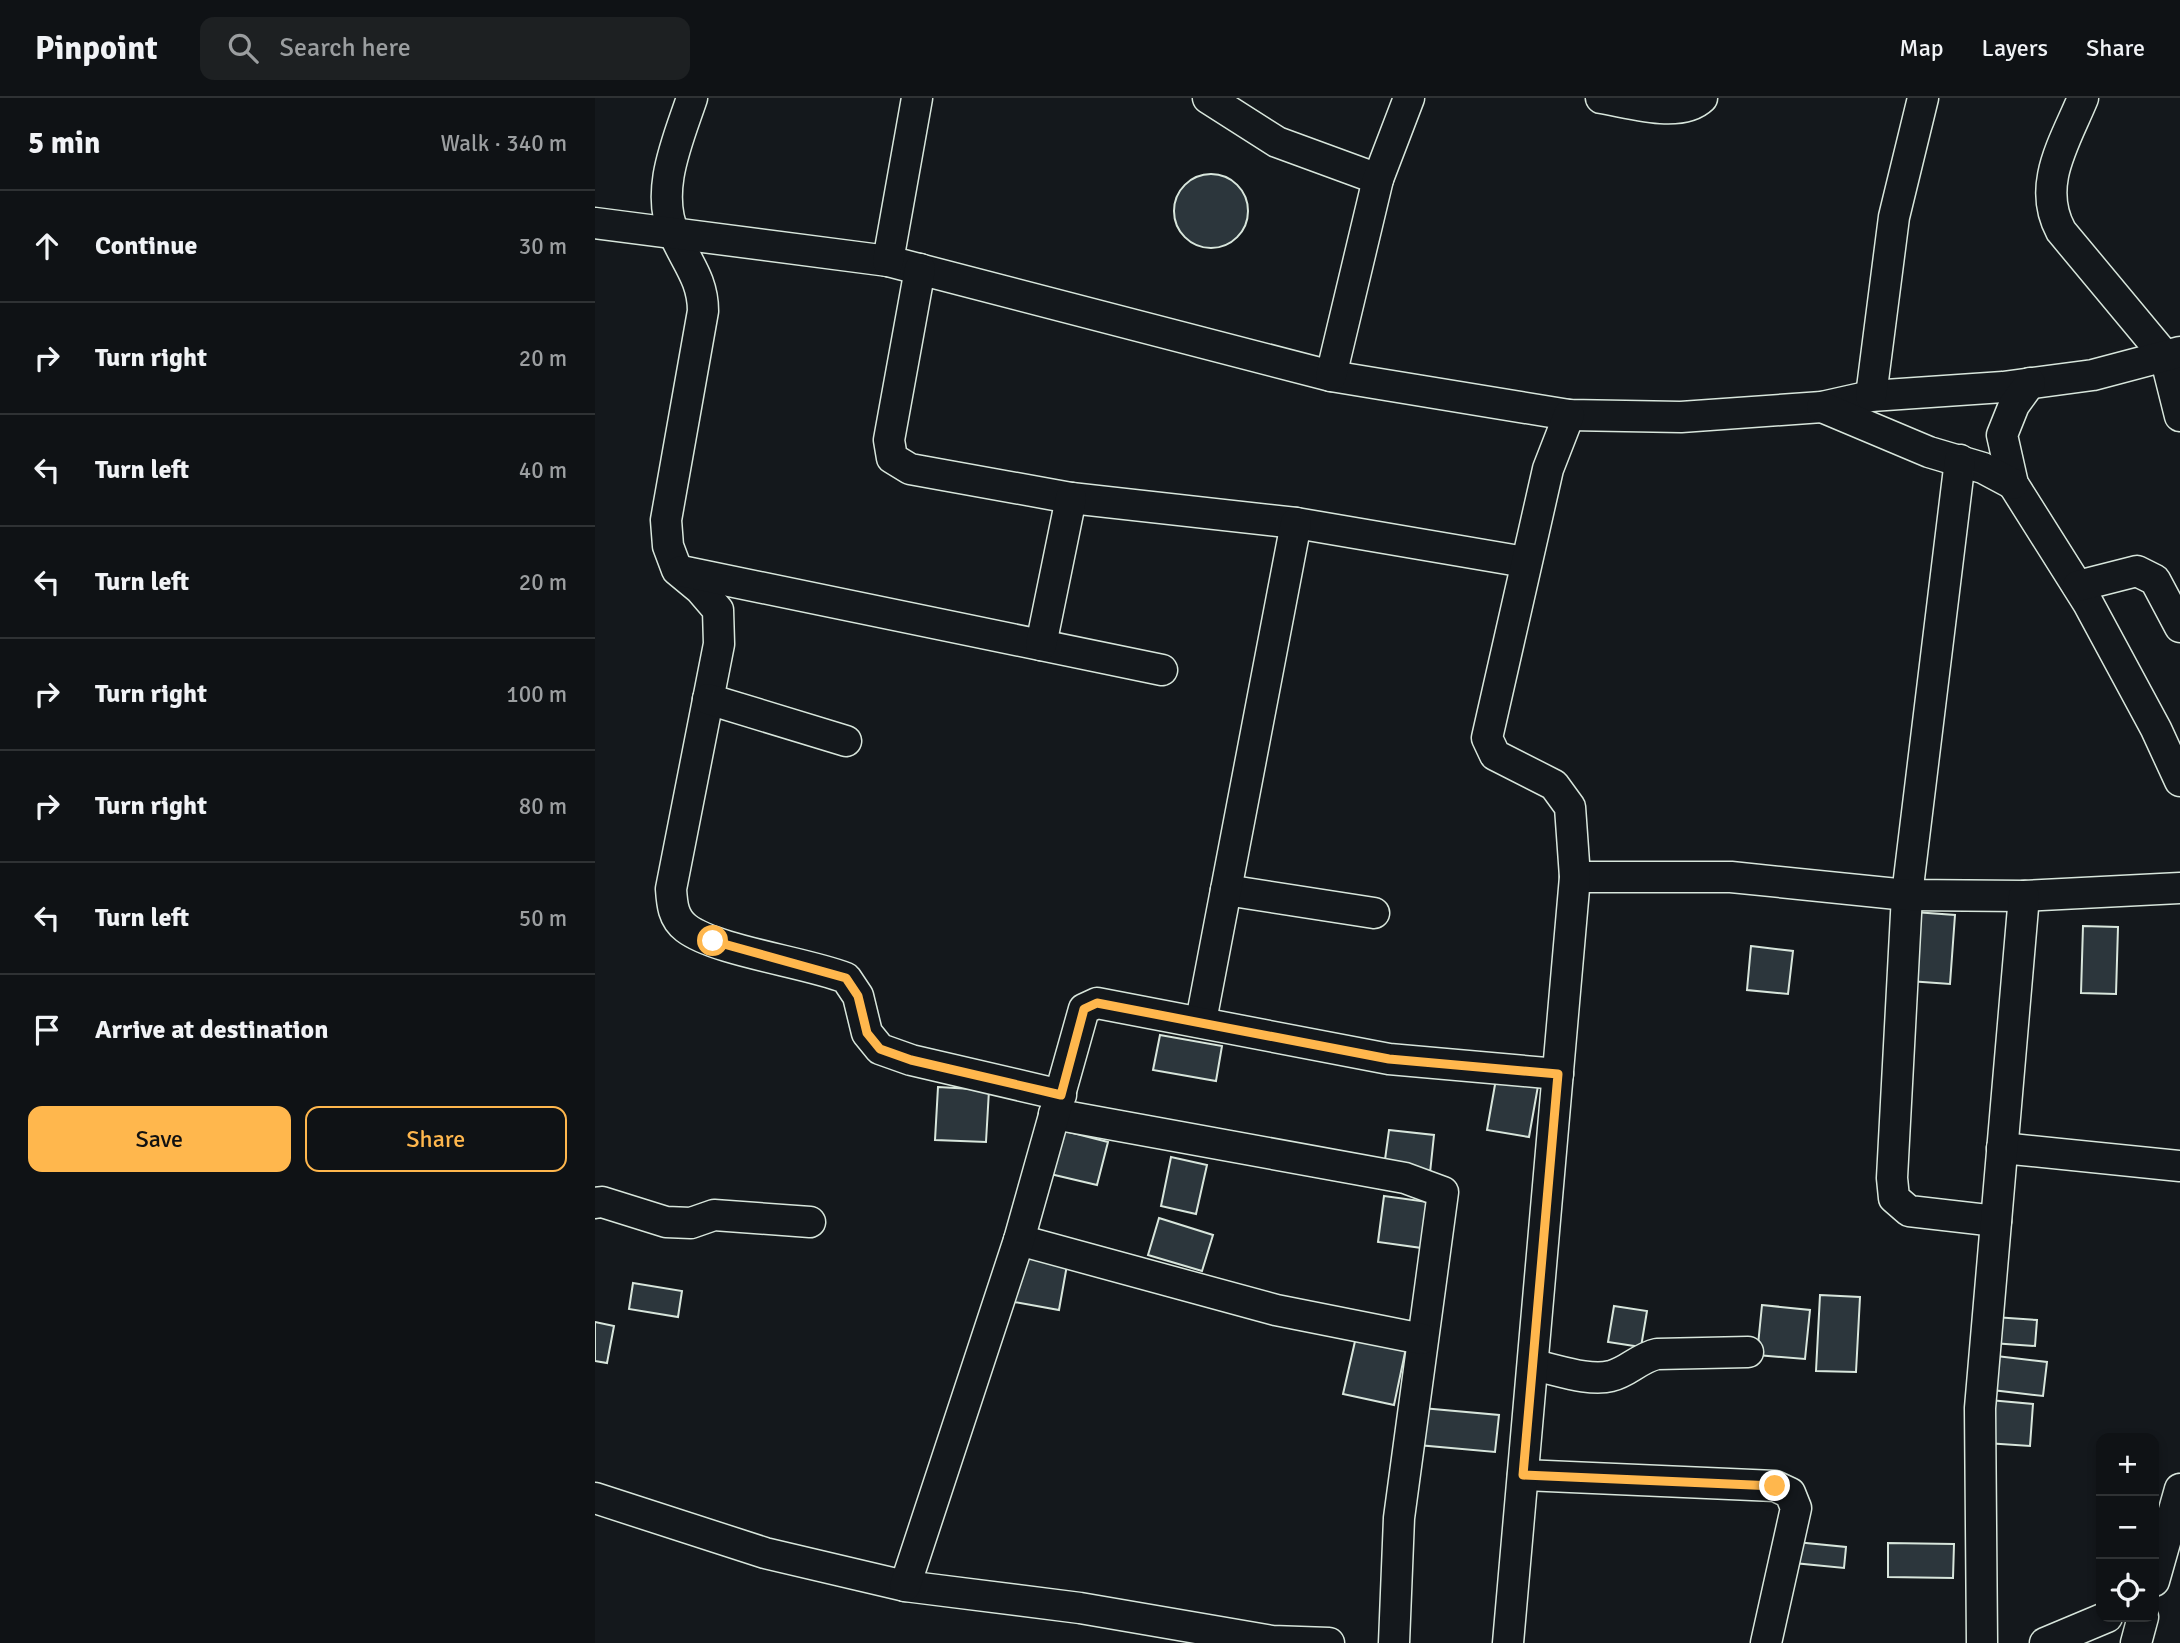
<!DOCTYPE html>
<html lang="en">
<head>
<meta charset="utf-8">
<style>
	:root { --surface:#0f1215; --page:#1d2022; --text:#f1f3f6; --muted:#9b9ea0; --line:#2f3234; --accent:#ffb74d }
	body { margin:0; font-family:Signika,sans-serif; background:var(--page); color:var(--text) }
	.controls { position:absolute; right:21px; bottom:21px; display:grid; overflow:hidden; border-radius:14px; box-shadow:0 4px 10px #0003 }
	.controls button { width:63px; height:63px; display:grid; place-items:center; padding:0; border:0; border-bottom:2px solid var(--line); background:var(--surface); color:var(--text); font:35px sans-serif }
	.stop { position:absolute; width:21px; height:21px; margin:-16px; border:5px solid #ffb74d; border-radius:50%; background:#fff }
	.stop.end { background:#ffb74d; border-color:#fff; box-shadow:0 2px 7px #0008 }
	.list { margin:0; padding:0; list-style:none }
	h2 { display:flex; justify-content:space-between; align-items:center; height:91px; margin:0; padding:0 28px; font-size:30px }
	h2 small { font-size:23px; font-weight:400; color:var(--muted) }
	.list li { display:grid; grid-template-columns:46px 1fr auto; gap:21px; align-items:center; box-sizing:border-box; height:112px; padding:0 28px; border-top:2px solid var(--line) }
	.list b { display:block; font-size:26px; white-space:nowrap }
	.list em { font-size:23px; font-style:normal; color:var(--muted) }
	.actions { display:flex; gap:14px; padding:21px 28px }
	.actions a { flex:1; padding:16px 0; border:2px solid var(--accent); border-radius:14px; text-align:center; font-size:24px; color:var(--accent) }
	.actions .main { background:var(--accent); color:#111 }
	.icon { flex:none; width:38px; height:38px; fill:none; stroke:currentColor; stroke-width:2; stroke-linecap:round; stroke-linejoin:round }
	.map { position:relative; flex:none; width:1585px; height:1545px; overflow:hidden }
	header { display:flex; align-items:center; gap:42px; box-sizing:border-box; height:98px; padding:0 35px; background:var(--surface); border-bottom:2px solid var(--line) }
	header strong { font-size:33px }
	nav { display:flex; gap:38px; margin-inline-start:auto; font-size:24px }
	.search { width:490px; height:63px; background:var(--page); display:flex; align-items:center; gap:18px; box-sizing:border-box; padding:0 24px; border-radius:14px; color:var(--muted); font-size:26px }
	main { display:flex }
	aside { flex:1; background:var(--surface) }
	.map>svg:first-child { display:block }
	.building { fill:#2c363c; stroke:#d8e6dc; stroke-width:2 }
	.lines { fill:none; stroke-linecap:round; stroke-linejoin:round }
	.street-casing { stroke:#d8e6dc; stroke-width:33 }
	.street { stroke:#14181c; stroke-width:30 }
	.route { stroke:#ffb74d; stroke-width:9 }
</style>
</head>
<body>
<header>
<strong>Pinpoint</strong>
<div class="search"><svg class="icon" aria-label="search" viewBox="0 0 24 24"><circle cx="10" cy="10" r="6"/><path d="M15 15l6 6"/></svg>Search here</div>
<nav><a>Map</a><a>Layers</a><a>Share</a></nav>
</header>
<main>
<aside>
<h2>5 min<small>Walk · 340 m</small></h2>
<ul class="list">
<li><svg class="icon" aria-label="ahead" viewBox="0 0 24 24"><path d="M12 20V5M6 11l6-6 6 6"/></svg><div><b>Continue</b></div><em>30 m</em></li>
<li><svg class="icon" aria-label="right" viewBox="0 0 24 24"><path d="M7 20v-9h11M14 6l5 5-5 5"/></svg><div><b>Turn right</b></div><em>20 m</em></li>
<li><svg class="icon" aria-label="left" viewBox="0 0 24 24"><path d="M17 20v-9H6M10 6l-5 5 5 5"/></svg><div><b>Turn left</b></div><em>40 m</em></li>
<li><svg class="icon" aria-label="left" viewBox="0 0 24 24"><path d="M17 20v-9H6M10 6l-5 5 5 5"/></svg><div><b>Turn left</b></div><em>20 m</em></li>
<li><svg class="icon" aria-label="right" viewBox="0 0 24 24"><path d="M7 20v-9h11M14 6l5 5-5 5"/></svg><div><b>Turn right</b></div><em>100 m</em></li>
<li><svg class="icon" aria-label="right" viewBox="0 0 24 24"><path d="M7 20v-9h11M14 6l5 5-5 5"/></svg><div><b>Turn right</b></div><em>80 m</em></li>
<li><svg class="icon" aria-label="left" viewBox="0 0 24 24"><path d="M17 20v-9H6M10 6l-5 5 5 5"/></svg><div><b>Turn left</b></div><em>50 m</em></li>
<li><svg class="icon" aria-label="arrive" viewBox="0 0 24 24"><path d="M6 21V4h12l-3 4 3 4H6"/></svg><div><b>Arrive at destination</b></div></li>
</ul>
<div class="actions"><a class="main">Save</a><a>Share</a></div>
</aside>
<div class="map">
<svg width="1585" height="1545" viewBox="0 0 1585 1545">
	<rect width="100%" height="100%" fill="#14181c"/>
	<g class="building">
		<circle cx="616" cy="113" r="37"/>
		<polygon points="1319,814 1360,817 1355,886 1314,883"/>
		<polygon points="1488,828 1523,829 1521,896 1486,895"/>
		<polygon points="1156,848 1198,853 1193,896 1152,892"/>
		<polygon points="565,937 627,948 621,983 558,972"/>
		<polygon points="901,981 943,988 934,1039 892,1032"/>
		<polygon points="343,989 394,992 391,1044 340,1042"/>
		<polygon points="462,1031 513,1044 502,1087 451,1075"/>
		<polygon points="794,1032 839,1037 835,1075 789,1069"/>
		<polygon points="576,1059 612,1067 601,1116 566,1108"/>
		<polygon points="789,1098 833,1104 827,1150 783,1144"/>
		<polygon points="564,1120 618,1137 607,1173 553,1157"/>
		<polygon points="428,1158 472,1167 464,1212 419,1204"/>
		<polygon points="38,1185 87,1193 83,1219 34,1211"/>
		<polygon points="1225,1197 1265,1199 1261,1274 1221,1273"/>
		<polygon points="1167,1207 1215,1212 1210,1261 1162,1257"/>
		<polygon points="1019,1208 1052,1213 1046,1249 1013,1244"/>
		<polygon points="1399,1219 1442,1222 1440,1248 1397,1245"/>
		<polygon points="0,1224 19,1228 12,1265 0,1263"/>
		<polygon points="761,1239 811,1250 799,1307 748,1296"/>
		<polygon points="1393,1257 1452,1264 1448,1298 1389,1291"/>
		<polygon points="1394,1302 1438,1306 1435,1348 1391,1345"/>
		<polygon points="827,1310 904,1317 900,1354 823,1347"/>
		<polygon points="1201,1444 1251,1449 1249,1470 1199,1465"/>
		<polygon points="1293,1445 1359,1446 1358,1480 1293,1479"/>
	</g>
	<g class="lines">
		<defs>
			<g id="street">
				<path d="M97,0C83,42 59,94 80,138C92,165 108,182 108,213L71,422L73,448L82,472L105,491L123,512L124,546L76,791C77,806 78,820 91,830C121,853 210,864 251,880L263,898L272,935L285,951L316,962L466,997"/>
				<polyline points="613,0 682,44 783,81"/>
				<path d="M1006,0C1033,4 1085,21 1107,0"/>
				<path d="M1488,0C1470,44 1441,87 1466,133L1570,258L1585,318"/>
				<polyline points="0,125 293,163 736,278 974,317 1086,319 1227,309 1276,298 1408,289 1498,277 1585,254"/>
				<polyline points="293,163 322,0"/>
				<polyline points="325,171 294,342 297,360 315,371 476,400 701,425 930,464"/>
				<polyline points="736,278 783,81 814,0"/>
				<polyline points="1435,285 1419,307 1407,337 1418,386 1493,505 1561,631 1585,683"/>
				<polyline points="1276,298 1299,119 1328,0"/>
				<polyline points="1227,309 1334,354 1388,370 1418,386"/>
				<polyline points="1365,362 1312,797 1297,1080 1299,1100 1314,1113 1401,1123"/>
				<polyline points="86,473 567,572"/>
				<polyline points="1483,488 1542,473 1560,482 1585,529"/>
				<polyline points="446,547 476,400"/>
				<polyline points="113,601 251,643"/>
				<polyline points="980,779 1136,779 1312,797 1429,798 1585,790"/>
				<polyline points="631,792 779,815"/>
				<polyline points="606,923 701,425"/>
				<polyline points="459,1016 810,1080 848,1094 804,1420 799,1545"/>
				<polyline points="1407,1050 1585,1068"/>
				<polyline points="0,1105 7,1104 71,1124 96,1125 119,1117 215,1124"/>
				<polyline points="424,1142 681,1212 827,1241"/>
				<path d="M938,1267C960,1271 994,1284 1016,1278C1033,1274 1044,1260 1062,1256L1153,1254"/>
				<polyline points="928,1377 1180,1388 1195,1395 1201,1410 1171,1545"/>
				<polyline points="0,1400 170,1455 310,1488 485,1510 677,1543 734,1545"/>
				<polyline points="1559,1483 1585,1391"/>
				<polyline points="310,1488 424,1142 489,911 502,905 794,961 963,976"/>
				<polyline points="913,1545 980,779 975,709 959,687 900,657 892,640 953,371 974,317"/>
				<polyline points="1387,1545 1385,1310 1429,798"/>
				<polyline points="1450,1545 1512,1519"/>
				<polyline points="1541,1545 1548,1519"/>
			</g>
		</defs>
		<use href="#street" class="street-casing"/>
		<use href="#street" class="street"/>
	</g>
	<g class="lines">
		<polyline class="route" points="118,843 251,880 263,898 272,935 285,951 316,962 466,997 489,911 502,905 794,961 963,976 928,1377 1180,1388"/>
	</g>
</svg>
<div class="controls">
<button>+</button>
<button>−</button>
<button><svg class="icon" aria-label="locate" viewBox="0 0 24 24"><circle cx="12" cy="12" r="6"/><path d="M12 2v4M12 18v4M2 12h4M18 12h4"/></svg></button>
</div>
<div class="stop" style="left:118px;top:843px"></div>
<div class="stop end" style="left:1180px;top:1388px"></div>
</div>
</main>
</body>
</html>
